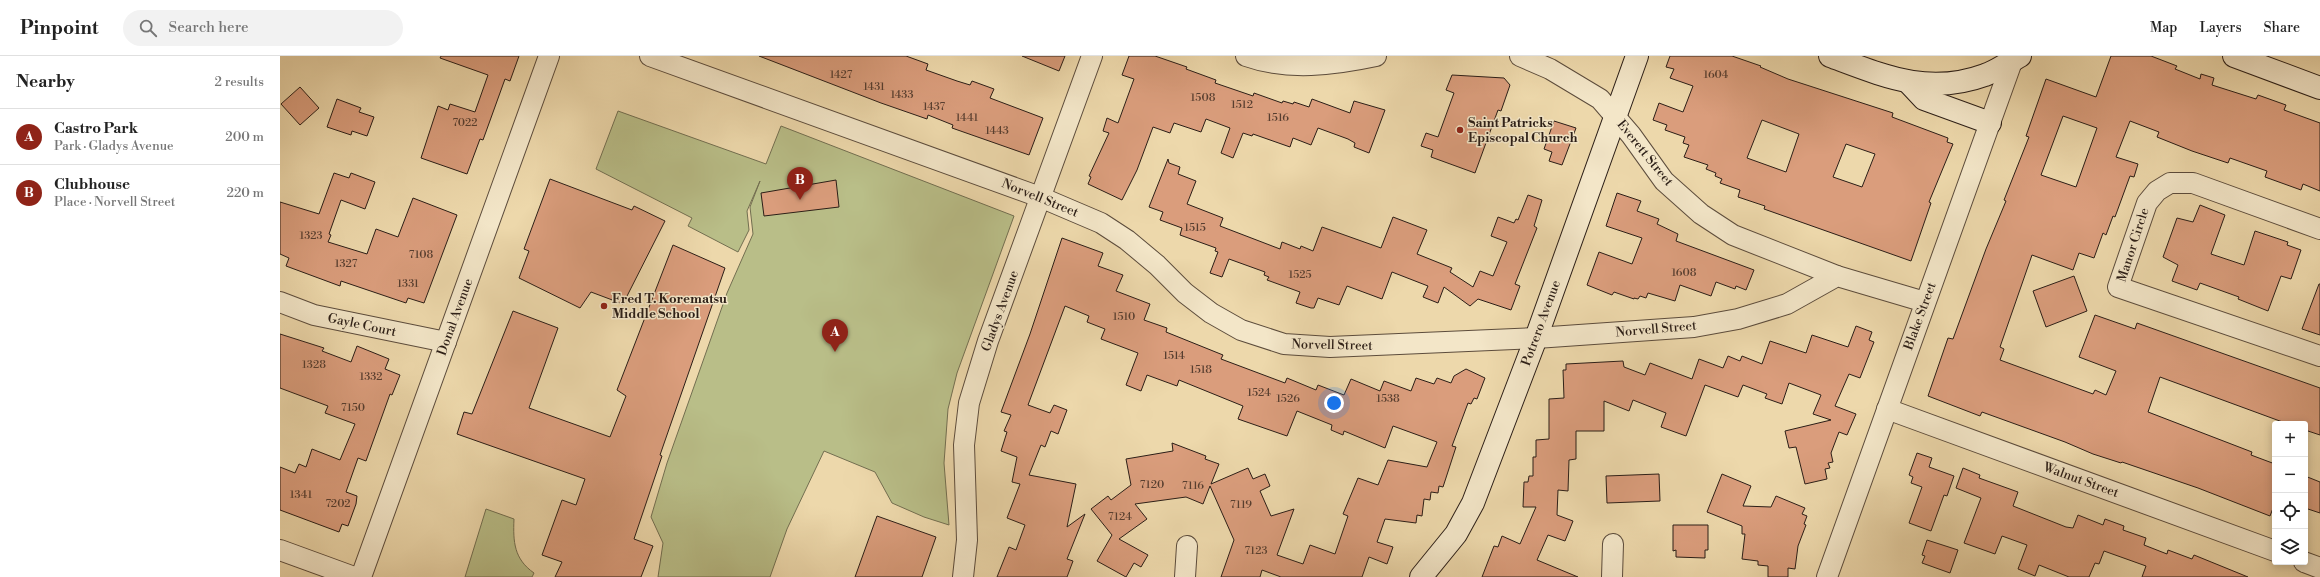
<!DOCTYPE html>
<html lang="en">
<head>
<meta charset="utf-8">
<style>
	:root { --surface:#fff; --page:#f2f2f2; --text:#222; --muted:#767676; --line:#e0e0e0; --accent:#8f2418 }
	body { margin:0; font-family:"Libre Bodoni",serif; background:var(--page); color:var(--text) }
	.controls { position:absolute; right:12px; bottom:12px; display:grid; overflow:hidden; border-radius:4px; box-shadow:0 2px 10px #0003 }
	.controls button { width:36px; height:36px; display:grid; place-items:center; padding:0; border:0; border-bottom:1px solid var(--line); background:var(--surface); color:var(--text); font:20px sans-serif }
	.you { position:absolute; left:1054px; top:347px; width:14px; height:14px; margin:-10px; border:3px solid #fff; border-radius:50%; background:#1a73e8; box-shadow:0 0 0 6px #1a73e833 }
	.badge { display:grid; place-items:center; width:26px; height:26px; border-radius:50%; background:var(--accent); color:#fff; font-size:13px; font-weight:700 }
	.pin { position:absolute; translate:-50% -33px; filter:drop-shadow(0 1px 2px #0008) }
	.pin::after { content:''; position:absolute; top:21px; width:14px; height:12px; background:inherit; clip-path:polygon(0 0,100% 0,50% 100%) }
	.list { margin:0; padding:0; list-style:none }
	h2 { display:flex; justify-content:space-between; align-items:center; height:52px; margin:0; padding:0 16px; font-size:17px }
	h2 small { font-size:13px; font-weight:400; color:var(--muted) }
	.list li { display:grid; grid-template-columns:26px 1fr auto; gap:12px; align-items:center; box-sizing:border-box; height:56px; padding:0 16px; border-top:1px solid var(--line) }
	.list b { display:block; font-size:15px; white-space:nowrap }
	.list p { margin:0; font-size:13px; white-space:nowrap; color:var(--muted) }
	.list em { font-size:13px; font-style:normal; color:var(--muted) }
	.icon { flex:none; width:22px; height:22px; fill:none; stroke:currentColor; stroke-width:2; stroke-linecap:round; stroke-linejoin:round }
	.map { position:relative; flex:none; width:2040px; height:521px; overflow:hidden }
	header { display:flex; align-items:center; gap:24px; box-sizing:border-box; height:56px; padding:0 20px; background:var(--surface); border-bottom:1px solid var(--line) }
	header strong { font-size:19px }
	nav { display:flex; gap:22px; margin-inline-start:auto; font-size:14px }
	.search { width:280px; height:36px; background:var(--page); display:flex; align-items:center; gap:10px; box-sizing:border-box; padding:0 14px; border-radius:22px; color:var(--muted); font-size:15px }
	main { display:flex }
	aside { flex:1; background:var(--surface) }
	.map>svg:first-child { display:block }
	.green { fill:#b9be88; stroke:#726e50 }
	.building { fill:#da9d7c; stroke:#2b1e17; fill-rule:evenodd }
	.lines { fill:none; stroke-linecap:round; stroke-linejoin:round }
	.street-casing { stroke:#5c4c3c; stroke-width:22 }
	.secondary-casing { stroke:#2b1e17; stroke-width:24 }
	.street { stroke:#f3e6c8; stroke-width:20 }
	.secondary { stroke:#f3e6c8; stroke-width:22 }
	.poi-dot { fill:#8f2418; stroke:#f3e6c8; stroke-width:1.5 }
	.labels { text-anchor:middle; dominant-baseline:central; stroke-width:3; stroke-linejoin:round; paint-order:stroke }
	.number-label { font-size:11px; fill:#573e30 }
	.poi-label { font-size:13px; font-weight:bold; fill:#2b1e17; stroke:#f3e6c8; text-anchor:start }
	.street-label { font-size:13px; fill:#2b1e17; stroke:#f3e6c8 }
</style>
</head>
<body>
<header>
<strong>Pinpoint</strong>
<div class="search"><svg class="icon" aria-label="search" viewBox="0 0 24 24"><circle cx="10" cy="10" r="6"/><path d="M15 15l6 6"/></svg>Search here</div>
<nav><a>Map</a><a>Layers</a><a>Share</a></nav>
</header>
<main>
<aside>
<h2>Nearby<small>2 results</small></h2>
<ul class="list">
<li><span class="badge">A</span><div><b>Castro Park</b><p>Park · Gladys Avenue</p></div><em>200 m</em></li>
<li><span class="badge">B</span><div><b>Clubhouse</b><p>Place · Norvell Street</p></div><em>220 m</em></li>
</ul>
</aside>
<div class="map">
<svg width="2040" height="521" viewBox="0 0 2040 521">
	<rect width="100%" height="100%" fill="#edd8ab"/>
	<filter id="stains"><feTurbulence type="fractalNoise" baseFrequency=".005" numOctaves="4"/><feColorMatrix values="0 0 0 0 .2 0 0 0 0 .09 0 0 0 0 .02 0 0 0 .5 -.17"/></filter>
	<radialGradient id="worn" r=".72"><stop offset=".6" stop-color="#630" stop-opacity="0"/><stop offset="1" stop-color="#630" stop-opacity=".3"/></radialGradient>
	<g class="green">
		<polygon points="338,55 486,108 501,70 734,160 677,317 668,353 664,407 669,469 644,461 612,447 595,416 544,395 507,473 490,521 378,521 383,487 371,461 387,407 447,237 473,178 470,151 480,125 467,155 469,174 458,196 408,170 412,162 316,113"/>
		<path d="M206,453L234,463C233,486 234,503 254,517L252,521H185Z"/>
	</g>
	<g class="building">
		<polygon points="161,0 239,0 230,25 225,23 203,84 200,83 187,118 141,102 158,50 168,54 170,48 195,56 208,19 160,2"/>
		<polygon points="479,0 626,0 648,8 646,14 677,25 690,29 692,25 714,33 710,42 763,62 749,99 672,72 673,69 648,59 647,63 601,47"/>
		<polygon points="742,0 785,0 779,15"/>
		<polygon points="849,0 875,0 907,11 906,13 936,24 935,27 973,40 974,37 1002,47 1003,45 1013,48 1014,46 1029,51 1032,43 1070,57 1074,45 1105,54 1089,97 1074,91 1075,87 1068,83 1038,72 1031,89 1013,82 1010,91 973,78 972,80 963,77 953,102 941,97 950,72 926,63 921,76 894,67 890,77 873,71 857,114 842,144 808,128 811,121 809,120 829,77 823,75 827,62 838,67 854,23 842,19"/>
		<path d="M1390,0H1452L1481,10L1480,11L1508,23L1613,57L1612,61L1668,82L1667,86L1673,88L1649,146L1651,147L1631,205L1484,153L1485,150L1458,141L1460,134L1440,127L1442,123L1435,120L1436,117L1426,113L1428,109L1404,101L1409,89L1403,87L1405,81L1385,74L1387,69L1373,64L1379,47L1403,56L1413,30L1390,22L1394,13L1386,11ZM1482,64L1519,78L1506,116L1467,102ZM1566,88L1595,98L1582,131L1553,121Z"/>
		<path d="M1831,0H1871L1897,10L1895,13L1920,23L1921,18L1934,22L1932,29L1976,43L1978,39L2006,49L2004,54L2040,67V135L2023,128L2021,134L1985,121L1987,115L1950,102L1948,107L1912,95L1877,81L1879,76L1850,65L1836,101L1858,108L1854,121L1850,120L1835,161L1833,160L1826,179L1823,177L1814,202L1799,197L1793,214L1752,199L1720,291L1724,293L1720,304L1813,338L1815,334L1826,339L1836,315L1799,301L1815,259L1855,273L1857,267L2040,332V379L2025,374V368H2008L1880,321L1868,356L1972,396L1971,399L1995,408V447L1990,460L1918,432L1842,406L1841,407L1813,398L1785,386L1702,356L1700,360L1648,340L1668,282L1673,283L1706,193L1726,145L1724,144L1749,81L1746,80L1766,23L1816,41ZM1783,60L1817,72L1796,131L1761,119Z"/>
		<polygon points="1172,19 1224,22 1230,29 1221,55 1218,54 1195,117 1151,101 1153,94 1141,90 1146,77 1158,81 1174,37 1166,34"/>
		<polygon points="20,31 39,52 20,69 1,48"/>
		<polygon points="57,43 81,52 79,56 94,61 87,80 72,75 71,79 47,71"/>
		<polygon points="1274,65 1296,72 1282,109 1269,105 1272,96 1264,93"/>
		<polygon points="888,103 889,107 900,111 898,118 916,125 907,148 943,162 940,170 1000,193 1002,186 1020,193 1021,190 1033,195 1042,171 1101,192 1113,161 1147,174 1137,198 1172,212 1170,216 1193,231 1200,215 1213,220 1227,186 1211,180 1218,161 1234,167 1236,163 1238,164 1248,139 1262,144 1254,170 1257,172 1235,228 1240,230 1231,254 1198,243 1190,250 1164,231 1158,247 1143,241 1148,230 1112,216 1102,243 1067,230 1059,249 1038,242 1034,252 1031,252 1016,247 1020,236 987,224 989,221 984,219 985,216 949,203 942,221 930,217 938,196 935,195 936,192 900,179 902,172 880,164 883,156 869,151"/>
		<polygon points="54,117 69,122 71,117 95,126 85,153 61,144 49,178 51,179 48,186 87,198 96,173 118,181 133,142 177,159 144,247 128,242 126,247 61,225 60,230 6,210 9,202 0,198 0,146 39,158"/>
		<polygon points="270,123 352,154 354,150 385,165 343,248 311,236 300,252 239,222 249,195 244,193"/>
		<polygon points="556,124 559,151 484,160 481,137"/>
		<polygon points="1337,137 1361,145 1357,155 1379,163 1377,168 1398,178 1396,185 1474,214 1466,234 1456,230 1455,233 1436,226 1431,240 1400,229 1395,245 1368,237 1366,242 1360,240 1358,243 1354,242 1354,243 1334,236 1332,239 1307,229 1319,196 1352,208 1362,182 1326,170"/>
		<polygon points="1920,149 1945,159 1931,198 1964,209 1975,175 2008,186 2007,189 2021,194 2011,223 2001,220 1988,255 1958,243 1959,241 1920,227 1917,234 1892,225 1898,209 1883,201 1897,162 1913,166"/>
		<polygon points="782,182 823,197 818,210 843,219 836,235 870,248 864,264 887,272 886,276 943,299 941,303 1005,327 1007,322 1036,334 1038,329 1064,339 1071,323 1100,335 1104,325 1131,335 1136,322 1154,328 1157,322 1171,327 1174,320 1186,313 1205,322 1197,343 1194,342 1191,348 1188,347 1172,390 1176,391 1163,431 1159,430 1158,437 1151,436 1150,444 1144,443 1142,460 1137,459 1136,467 1105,463 1097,486 1113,491 1107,508 1089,501 1082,521 1001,521 982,514 980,521 941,521 954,484 930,430 923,448 906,441 855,448 867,463 839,483 868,499 861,511 854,507 846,521 817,505 832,479 811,453 828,440 831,444 851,429 846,403 893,395 892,387 926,400 925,403 939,408 931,428 968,412 973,423 985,418 990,430 980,435 991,460 1014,453 997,499 1023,508 1030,489 1055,498 1068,460 1063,458 1078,422 1098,429 1108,404 1147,411 1157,386 1113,370 1105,392 1064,375 1063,379 1051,374 1052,369 1017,355 1007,380 958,363 963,350 899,324 897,330 867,319 861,335 846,329 858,297 821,283 825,273 807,266 809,260 785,250 748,349 770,357 774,349 787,354 778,378 771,375 765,391 761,389 749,419 796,428 787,471 805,458 787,503 793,505 787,521 717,521 729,491 736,494 745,469 727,462 740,428 732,426 737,401 721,395 727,376 724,375 731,359 721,356 750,278"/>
		<polygon points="393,189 445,212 380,399 382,400 354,483 373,490 361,521 275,521 282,506 262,499 282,444 296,449 305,423 177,378 184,356 192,358 233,255 278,272 249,352 330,381 346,340 337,334"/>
		<polygon points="1794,220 1807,255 1766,271 1753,235"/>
		<polygon points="2039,228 2040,228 2040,279 2022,273"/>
		<polygon points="1576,270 1592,276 1589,284 1594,286 1580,322 1569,318 1555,350 1576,358 1567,379 1559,376 1551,397 1553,406 1548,407 1550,412 1545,413 1547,423 1525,428 1516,391 1509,392 1505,375 1551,364 1533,358 1541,339 1509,327 1502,348 1485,342 1487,338 1463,329 1458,341 1425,329 1406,380 1381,371 1386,357 1353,344 1349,355 1324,345 1324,375 1296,375 1296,403 1289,404 1288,435 1278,434 1277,459 1293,465 1285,485 1268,479 1257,504 1298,521 1202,521 1214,490 1218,491 1222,480 1240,488 1256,451 1243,451 1244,426 1248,426 1249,420 1253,420 1253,401 1256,401 1256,384 1269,383 1269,343 1284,342 1283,314 1286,314 1286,308 1343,305 1344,311 1365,319 1370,307 1412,323 1419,303 1443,312 1448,300 1460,305 1462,300 1482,308 1490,285 1526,297 1532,279 1568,291"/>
		<polygon points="0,278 44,292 42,295 71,306 77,290 109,303 105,313 120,319 112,339 110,338 86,405 78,402 66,436 77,440 76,448 68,470 62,468 59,476 0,454 0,411 15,417 19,408 26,411 32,393 60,404 75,368 45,357 48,350 0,332"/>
		<polygon points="1637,397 1652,402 1649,411 1674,420 1667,440 1664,439 1651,475 1629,467 1642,431 1631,427 1633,421 1629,419"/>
		<polygon points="1683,412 1700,419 1699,422 1738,436 1733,450 1786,471 1793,472 1798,459 1823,469 1825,463 1844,470 1843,474 1866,482 1864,489 1887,498 1888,494 1912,503 1914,499 1968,521 1862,521 1866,510 1824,495 1819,508 1815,507 1809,521 1789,521 1759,509 1755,520 1738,513 1747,489 1722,480 1715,498 1684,487 1701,442 1676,432"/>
		<polygon points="1379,418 1380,445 1327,447 1326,420"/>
		<polygon points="1442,418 1471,430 1463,450 1491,451 1496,440 1525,452 1522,458 1527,460 1524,468 1526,469 1518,490 1515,513 1508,512 1508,521 1488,521 1488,510 1478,509 1478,505 1462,503 1465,478 1462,478 1462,470 1427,456"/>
		<polygon points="2025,420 2040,426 2040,457 2025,452"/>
		<polygon points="597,460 656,481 642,521 575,521"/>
		<polygon points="1393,469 1428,469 1428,494 1425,494 1425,502 1396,501 1396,494 1393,495"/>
		<polygon points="1647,484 1678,494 1670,517 1642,507 1645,500 1642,499"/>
	</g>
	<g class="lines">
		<defs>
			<g id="street">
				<polyline points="370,0 760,141 821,167 847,184 877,209 905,237 931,257 961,274 1004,288 1050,291 1256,282 1414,271 1458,263 1507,248 1557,220 1645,246"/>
				<path d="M966,0C1008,15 1054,9 1096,0"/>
				<polyline points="1240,0 1270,13 1320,43 1351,79 1384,125 1421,158 1453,179 1557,220"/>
				<polyline points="2040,173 1913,127 1890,127 1877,135 1867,147 1838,231 2040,300"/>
				<polyline points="0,246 34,259 166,286"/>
				<polyline points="1607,353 1995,495"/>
				<polyline points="0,494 74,521"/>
				<polyline points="2024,506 2040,512"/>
				<polyline points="81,521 269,0"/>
				<polyline points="683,521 687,484 684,389 689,347 708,285 812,0"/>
				<polyline points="905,521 907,490"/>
				<polyline points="1332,521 1333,488"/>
				<polyline points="1547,521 1734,0"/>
			</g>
			<g id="secondary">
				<path d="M1550,0C1604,20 1648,40 1705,19C1717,15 1729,6 1740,0"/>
				<polyline points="1954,0 2040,32"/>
				<polyline points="1629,27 1644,43 1710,67"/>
				<polyline points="1141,521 1176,478 1193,447 1256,282 1357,0"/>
			</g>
		</defs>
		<use href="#street" class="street-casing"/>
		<use href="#secondary" class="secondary-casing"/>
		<use href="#street" class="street"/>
		<use href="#secondary" class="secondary"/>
	</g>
	<g class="poi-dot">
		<circle cx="1180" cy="74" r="4"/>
		<circle cx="324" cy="250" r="4"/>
	</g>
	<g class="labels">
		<g class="number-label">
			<text x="561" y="19">1427</text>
			<text x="1436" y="19">1604</text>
			<text x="594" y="31">1431</text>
			<text x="622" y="39">1433</text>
			<text x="923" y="42">1508</text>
			<text x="962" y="49">1512</text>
			<text x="654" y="51">1437</text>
			<text x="687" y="62">1441</text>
			<text x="998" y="62">1516</text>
			<text x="185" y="67">7022</text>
			<text x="717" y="75">1443</text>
			<text x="915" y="172">1515</text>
			<text x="31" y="180">1323</text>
			<text x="141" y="199">7108</text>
			<text x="66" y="208">1327</text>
			<text x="1404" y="217">1608</text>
			<text x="1020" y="219">1525</text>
			<text x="128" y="228">1331</text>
			<text x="844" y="261">1510</text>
			<text x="894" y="300">1514</text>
			<text x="34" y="309">1328</text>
			<text x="921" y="314">1518</text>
			<text x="91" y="321">1332</text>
			<text x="979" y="337">1524</text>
			<text x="1008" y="343">1526</text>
			<text x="1108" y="343">1538</text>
			<text x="73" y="352">7150</text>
			<text x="872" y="429">7120</text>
			<text x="913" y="430">7116</text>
			<text x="21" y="439">1341</text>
			<text x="58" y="448">7202</text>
			<text x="961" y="449">7119</text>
			<text x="840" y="461">7124</text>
			<text x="976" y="495">7123</text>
		</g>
		<g class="poi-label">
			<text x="1188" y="67">Saint Patricks<tspan x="1188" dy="15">Episcopal Church</tspan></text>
			<text x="332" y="243">Fred T. Korematsu<tspan x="332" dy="15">Middle School</tspan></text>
		</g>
		<g class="street-label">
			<text transform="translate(1365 97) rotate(51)">Everett Street</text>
			<text transform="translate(760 142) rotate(22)">Norvell Street</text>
			<text transform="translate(1853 189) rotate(-72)">Manor Circle</text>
			<text transform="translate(720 255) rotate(-70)">Gladys Avenue</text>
			<text transform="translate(1640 260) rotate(-70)">Blake Street</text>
			<text transform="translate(175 261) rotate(-70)">Donal Avenue</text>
			<text transform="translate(1261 267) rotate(-70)">Potrero Avenue</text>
			<text transform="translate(82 269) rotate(12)">Gayle Court</text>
			<text transform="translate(1376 273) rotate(-5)">Norvell Street</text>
			<text transform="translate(1052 289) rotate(1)">Norvell Street</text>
			<text transform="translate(1801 424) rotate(20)">Walnut Street</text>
		</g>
	</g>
	<rect width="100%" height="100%" filter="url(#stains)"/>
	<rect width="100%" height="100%" fill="url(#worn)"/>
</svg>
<div class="controls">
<button>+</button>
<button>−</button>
<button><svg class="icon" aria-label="locate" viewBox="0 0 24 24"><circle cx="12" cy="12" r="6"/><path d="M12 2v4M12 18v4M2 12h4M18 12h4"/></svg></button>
<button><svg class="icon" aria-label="layers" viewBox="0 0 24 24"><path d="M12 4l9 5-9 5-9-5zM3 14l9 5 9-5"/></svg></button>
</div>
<div class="you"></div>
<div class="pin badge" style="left:555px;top:296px">A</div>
<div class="pin badge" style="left:520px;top:144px">B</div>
</div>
</main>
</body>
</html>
